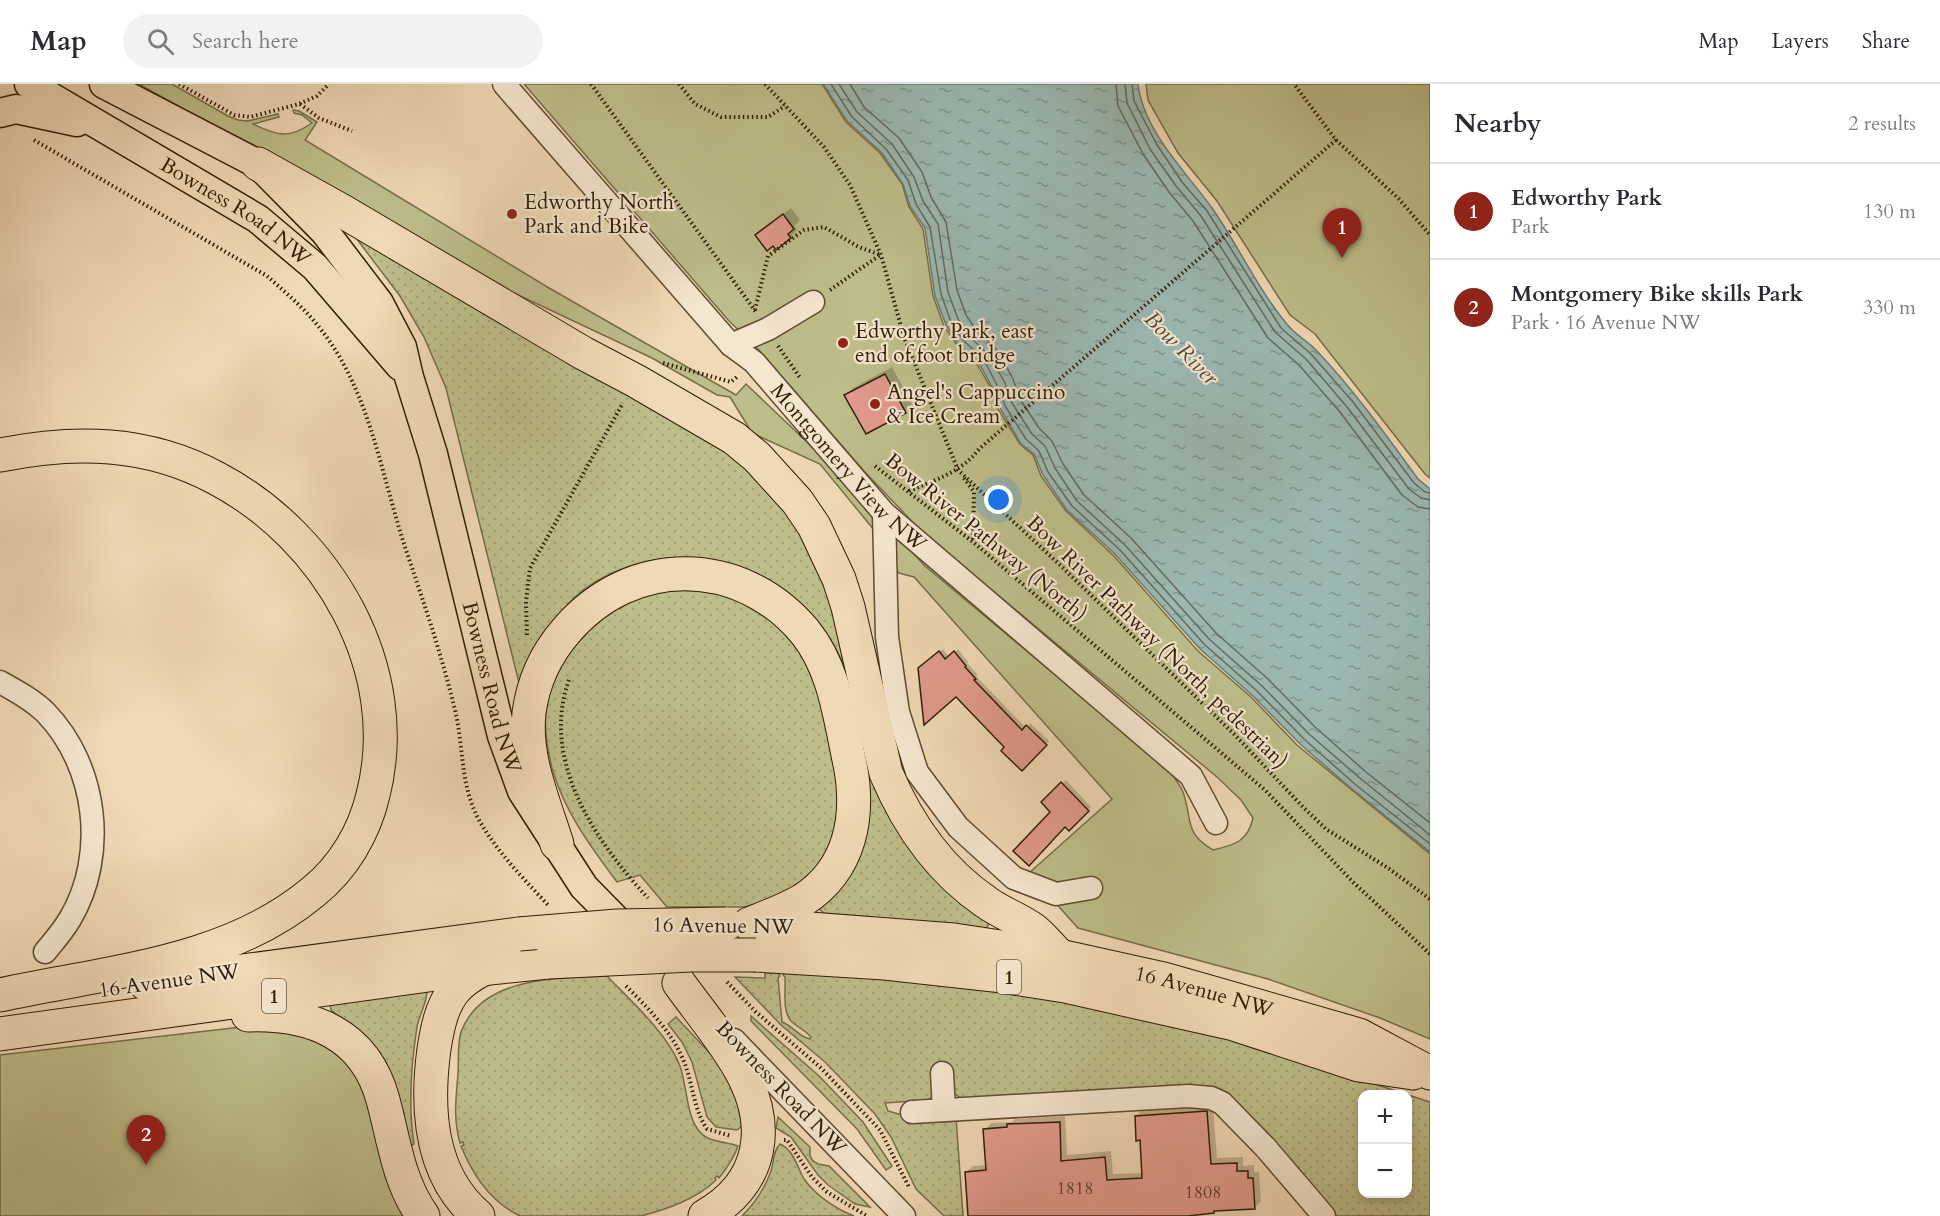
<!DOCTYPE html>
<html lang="en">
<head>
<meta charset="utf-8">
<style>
	:root { --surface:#fff; --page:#f2f2f3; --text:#2b2b33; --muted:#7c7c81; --line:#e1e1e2; --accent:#8f2418 }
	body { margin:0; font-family:Cardo,serif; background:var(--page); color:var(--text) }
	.controls { position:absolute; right:18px; bottom:18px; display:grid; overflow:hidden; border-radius:12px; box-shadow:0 3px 9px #0003 }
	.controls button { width:54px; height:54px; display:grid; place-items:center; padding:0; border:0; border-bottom:2px solid var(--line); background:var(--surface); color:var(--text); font:30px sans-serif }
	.you { position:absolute; left:999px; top:416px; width:21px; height:21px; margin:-15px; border:4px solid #fff; border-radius:50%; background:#1a73e8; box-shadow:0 0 0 9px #1a73e833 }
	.badge { display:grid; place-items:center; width:39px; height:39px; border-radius:50%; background:var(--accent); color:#fff; font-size:20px; font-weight:700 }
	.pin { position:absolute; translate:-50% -50px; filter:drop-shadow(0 2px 3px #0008) }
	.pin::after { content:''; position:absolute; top:32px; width:21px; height:18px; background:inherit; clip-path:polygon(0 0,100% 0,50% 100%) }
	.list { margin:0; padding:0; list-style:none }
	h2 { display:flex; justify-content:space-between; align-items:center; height:78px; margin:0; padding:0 24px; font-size:26px }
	h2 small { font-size:20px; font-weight:400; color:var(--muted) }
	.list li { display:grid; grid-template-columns:39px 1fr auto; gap:18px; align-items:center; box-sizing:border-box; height:96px; padding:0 24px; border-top:2px solid var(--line) }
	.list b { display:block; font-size:22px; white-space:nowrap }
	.list p { margin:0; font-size:20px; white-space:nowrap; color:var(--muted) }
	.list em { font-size:20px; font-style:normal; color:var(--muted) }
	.icon { flex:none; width:33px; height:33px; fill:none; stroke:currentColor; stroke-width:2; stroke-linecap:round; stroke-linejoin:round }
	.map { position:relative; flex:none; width:1430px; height:1132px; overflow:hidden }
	header { display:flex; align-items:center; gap:36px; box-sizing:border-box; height:84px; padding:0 30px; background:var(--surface); border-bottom:2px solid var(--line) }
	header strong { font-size:28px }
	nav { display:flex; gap:33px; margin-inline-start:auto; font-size:21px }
	.search { width:420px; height:54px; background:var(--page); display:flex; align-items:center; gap:15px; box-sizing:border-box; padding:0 21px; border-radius:33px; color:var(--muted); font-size:22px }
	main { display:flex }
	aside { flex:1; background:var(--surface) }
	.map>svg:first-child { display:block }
	.grass { fill:url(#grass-dots); stroke:#766e47; stroke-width:1.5; fill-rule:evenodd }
	.park { fill:#bebe8a; stroke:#766e47; stroke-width:1.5 }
	.water { fill:url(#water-ripples); stroke:#707b6d; stroke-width:1.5 }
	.shadow { fill:#0003 }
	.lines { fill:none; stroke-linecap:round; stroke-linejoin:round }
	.shore { stroke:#656b5c; stroke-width:1.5 }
	.building { fill:#e39a8c; stroke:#2f1d04; stroke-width:1.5 }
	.minor-casing { stroke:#5f4c30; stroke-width:25 }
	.major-casing { stroke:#2f1d04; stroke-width:31 }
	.highway-casing { stroke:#2f1d04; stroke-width:35 }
	.path { stroke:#2f1d04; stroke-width:4; stroke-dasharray:1.5 3; stroke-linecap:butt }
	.minor { stroke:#f5e6cf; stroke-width:22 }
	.major { stroke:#f0d9b5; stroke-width:28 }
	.highway { stroke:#f0d9b5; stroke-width:33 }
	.highway-bridge-casing { stroke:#2f1d04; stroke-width:35; stroke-linecap:butt }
	.highway-bridge { stroke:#f0d9b5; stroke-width:33 }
	.poi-dot { fill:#8f2418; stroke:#f5e6cf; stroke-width:2 }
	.labels { text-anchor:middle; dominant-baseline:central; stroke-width:4.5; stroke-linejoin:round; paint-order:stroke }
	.number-label { font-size:18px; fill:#5c3c26 }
	.shield { fill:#f5e6cf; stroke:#6a5941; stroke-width:1.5 }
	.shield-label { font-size:20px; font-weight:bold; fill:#2f1d04 }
	.poi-label { font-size:21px; fill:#2f1d04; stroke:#f5e6cf; text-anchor:start }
	.street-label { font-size:21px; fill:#2f1d04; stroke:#f5e6cf }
	.water-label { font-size:22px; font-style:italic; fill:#4f4c39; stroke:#f5e6cf }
</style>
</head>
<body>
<header>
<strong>Map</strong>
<div class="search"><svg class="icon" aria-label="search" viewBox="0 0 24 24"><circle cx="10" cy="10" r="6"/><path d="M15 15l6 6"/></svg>Search here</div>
<nav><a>Map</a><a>Layers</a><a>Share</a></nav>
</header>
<main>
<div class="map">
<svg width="1430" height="1132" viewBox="0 0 1430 1132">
	<defs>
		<pattern id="grass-dots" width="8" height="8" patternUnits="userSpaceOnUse" patternTransform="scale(1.5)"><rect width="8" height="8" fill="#bebe8a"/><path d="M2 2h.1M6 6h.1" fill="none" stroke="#a4a375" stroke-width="1.8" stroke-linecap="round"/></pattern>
		<pattern id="water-ripples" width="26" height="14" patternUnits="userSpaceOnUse" patternTransform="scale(1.5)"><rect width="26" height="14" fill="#9bb9b3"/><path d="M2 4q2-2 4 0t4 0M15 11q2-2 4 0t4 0" fill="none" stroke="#7f968f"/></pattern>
	</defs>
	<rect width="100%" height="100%" fill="#f0d9b5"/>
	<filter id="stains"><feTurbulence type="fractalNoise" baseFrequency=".00333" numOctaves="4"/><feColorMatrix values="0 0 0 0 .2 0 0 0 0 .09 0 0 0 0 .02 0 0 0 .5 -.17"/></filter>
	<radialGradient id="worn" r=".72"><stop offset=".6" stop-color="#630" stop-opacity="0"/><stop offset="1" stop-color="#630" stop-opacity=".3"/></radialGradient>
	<g class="grass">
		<path d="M353,150L718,362L739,377L777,414L808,459L838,540L848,593C813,488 691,441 595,498C557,521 539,562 519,599L446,304L424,253L400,212Z"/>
		<path d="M695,505L727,510L785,545L818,597L841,717L836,748L827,768L814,786L794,803L769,817L743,823H667L640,791L617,798C591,763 564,727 552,684C547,664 543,641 547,620C558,567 600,518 654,507C667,505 682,505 695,505Z"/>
		<path d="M859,644L989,838L987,844L824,829L819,825C881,759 873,728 859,644Z"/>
		<path d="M786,888L914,897L1044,914L1258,962L1430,1018V1132H1332L1207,1003L1194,1001L962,1015L955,1010L952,1003L927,1016L885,1019L888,1027L902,1031L907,1039L956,1033L963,1132H944L916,1105L891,1053L875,1030L825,978L781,941L735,893C745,893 755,894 765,894V889H778L780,892L778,894L782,938C792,941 799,953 810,955L811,953C805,946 797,943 791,937C782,927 786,906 785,893L783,891ZM1362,1010H1408V1110H1362Z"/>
		<path d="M607,892C630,916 668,950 680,982C687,1001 686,1033 700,1048C709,1059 726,1057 738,1062C734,1074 727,1084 719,1094L717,1092L715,1094L716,1096C697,1115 667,1125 641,1132H520C491,1118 473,1092 461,1062L464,1061L463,1058L460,1059C453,1035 456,1014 458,990C459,977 457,961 461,948C482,892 557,894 607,892Z"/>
		<path d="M427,907C427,919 419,931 417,943C411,981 408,1022 414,1060L408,1063L362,950L331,926L330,920Z"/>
		<polygon points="751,932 819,992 863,1038 892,1082 886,1086 857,1045 751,937"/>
		<polygon points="676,933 722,982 734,1000 742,1042 737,1046 716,1043 707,1033 692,978 682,958 668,940"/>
		<polygon points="778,1033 810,1063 810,1072 813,1077 818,1080 829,1082 870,1123 855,1120 828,1101 818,1091 791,1053 776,1044"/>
		<path d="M780,1060C794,1066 797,1083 804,1095C815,1111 836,1125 854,1132H742C755,1119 765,1104 771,1087C774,1077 773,1067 780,1060Z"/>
	</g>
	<g class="park">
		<path d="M139,0H172L228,32L238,36L248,37L278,30L279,33L253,40C278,52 289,55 312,39L302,31L294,29L293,26L299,27L317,38L305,56L549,204L736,311L746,300L828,378L925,482L1170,687C1174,694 1180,701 1183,708C1193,736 1183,748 1213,766C1235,761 1248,757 1253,734L1241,716L1217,693L924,450L864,387L759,266L729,237L524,0H822L846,38L880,69L902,100L909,123L923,145L933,212L944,242L957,261L977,280L992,306L998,325L1020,360L1033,371L1041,392L1066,427L1114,472L1198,567L1251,613L1297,661L1430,770V955L1380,934L1268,895L1078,844L1029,789L1112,715L914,493L899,489L877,462L879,452L820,380L752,349L730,313L717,311L652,274L493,199Z"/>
		<polygon points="1146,0 1430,0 1430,394 1425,390 1315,250 1290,231 1217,117 1178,69 1148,16"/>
		<polygon points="241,943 299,946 343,974 358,995 367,1019 386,1095 405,1132 0,1132 0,971"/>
	</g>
	<path class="water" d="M823,0H1138C1143,46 1186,88 1212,124C1238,161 1257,204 1286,239C1294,250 1307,257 1316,266C1354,306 1386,351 1418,395L1430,405V768L1352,705L1300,660L1253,612L1200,565L1115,470L1067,426L1043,391L1034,370L1021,360L1000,324L993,305L979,279L958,260L946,241L935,212L925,144L910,122L903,100L882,69L847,37Z"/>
	<g class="shadow">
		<polygon points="791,124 800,136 794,142 797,146 790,153 757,151"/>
		<polygon points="892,283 912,320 905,328 846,311 853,304"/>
		<polygon points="943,565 949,573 958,565 968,578 967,579 978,591 976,592 1026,644 1030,639 1049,657 1022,685 1006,663 956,611 923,581"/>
		<polygon points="1066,696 1091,723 1069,745 1043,718"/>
		<polygon points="1213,1022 1217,1074 1243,1073 1243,1082 1254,1081 1254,1088 1259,1088 1261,1117 1255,1123 1192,1129 1189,1132 969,1132 966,1088 973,1082 987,1081 985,1046 991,1039 1012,1038 1015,1035 1065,1032 1067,1071 1111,1067 1113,1090 1143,1089 1141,1055 1136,1032 1142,1026"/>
	</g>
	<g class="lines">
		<g class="shore">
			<polyline points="831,0 852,33 886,65 908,96 916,120 930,143 941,210 951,238 963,256 984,276 998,303 1005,322 1026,355 1039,367 1048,388 1072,422 1120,466 1204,560 1257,607 1304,655 1356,701 1430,760"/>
			<polyline points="839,0 857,28 892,60 914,93 923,117 938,140 948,208 958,235 969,252 990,272 1005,299 1012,319 1032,350 1045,362 1055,384 1077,417 1125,461 1209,555 1262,602 1309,650 1361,695 1430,751"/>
			<polyline points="850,0 864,23 899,54 922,88 931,113 946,138 957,206 966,231 976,246 998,267 1013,295 1020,315 1039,344 1052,357 1063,380 1084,411 1131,454 1216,549 1268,595 1315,643 1366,688 1430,739"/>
			<polyline points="1116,0 1118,22 1143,70 1169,108 1193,137 1268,254 1299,281 1340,328 1402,411 1418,423 1430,425"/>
			<polyline points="1125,0 1127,19 1150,65 1176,102 1201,132 1275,248 1306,275 1347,323 1409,405 1421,414 1430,416"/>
			<polyline points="1132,0 1134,17 1157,61 1182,98 1207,127 1281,244 1311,270 1353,318 1414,399 1425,408 1430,409"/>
		</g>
	</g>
	<g class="building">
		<polygon points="783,130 794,145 788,150 791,154 776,166 773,162 767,167 755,151"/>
		<polygon points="885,290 906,329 866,350 844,311"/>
		<polygon points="939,567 945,575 954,567 966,582 965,583 976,595 974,596 1022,646 1026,641 1047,661 1022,687 1001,667 1004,663 956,613 924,641 918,584"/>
		<polygon points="1061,698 1089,727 1069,747 1065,743 1029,782 1013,767 1050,728 1041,718"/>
		<polygon points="1207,1027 1211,1080 1237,1079 1237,1087 1248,1087 1248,1094 1253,1094 1255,1125 1214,1127 1214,1129 1188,1132 968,1132 965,1088 986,1086 983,1045 1007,1043 1007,1040 1060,1038 1061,1077 1105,1073 1107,1096 1142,1094 1140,1056 1136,1057 1135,1032"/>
	</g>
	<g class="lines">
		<defs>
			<g id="minor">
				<path id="s1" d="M504,0L731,261L754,278L884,429L1191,692L1216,739"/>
				<polyline points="731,261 768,245 813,218"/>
				<polyline points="884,429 887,553 898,628 917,688 958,743 1014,794 1056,810 1091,804"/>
				<path d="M0,598C16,607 33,616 46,629C97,682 108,771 70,835C63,847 54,857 45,868"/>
				<polyline points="734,956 904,1132"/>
				<polyline points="942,989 944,1026"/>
				<polyline points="912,1028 1188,1012 1211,1014 1222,1019 1265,1063 1324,1132"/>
			</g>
			<g id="major">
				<path id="s2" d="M29,0L258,135L315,183L400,282"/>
				<path id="s3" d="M104,0L258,80L325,148L379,219L402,263L409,293L433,370L502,652L522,707L584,803L633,853"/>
				<polyline points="0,29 16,25 77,38"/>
			</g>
			<g id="highway">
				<path d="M258,80L344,128L583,269L636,297L734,354L757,373L797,417L814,442L839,495L848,523L886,689C908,741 939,786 986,818C1001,829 1019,835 1034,846C1043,853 1051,864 1060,872"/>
				<path d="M0,371C75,356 147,357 216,394C328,453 405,585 373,711C364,749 343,784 313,808C227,880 106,888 0,911"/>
				<path d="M557,760C544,718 524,674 529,629C533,598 546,570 566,547C631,470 741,471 805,548C835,585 840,635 850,680C860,732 851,785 803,816C786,826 767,833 749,840"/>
				<path id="s4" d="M758,841L954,856L1060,872L1164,895L1359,951L1430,989"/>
				<polyline points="756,871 885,879 994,891 1065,902 1234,940 1359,981 1413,989"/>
				<path d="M679,899C699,927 723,955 740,985C772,1042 763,1099 705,1132"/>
				<polyline points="146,900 519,850"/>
				<path d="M248,931C311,929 365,949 383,1016C394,1056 398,1097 423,1132"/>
				<polyline points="0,950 443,889 548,878"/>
				<path d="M478,1132C429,1090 426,1024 434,965C437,946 441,924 453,908C461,897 473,890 485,884"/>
			</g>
		</defs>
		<use href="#minor" class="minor-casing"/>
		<use href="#major" class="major-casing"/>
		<use href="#highway" class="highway-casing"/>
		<g class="path">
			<polyline points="179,0 234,31 250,33 299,20 317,12 329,0"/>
			<polyline points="591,0 756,228"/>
			<polyline points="679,0 695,20 721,33 768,33 785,22"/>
			<polyline points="765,0 824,63 850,101 881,171 904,253 958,386 1061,482 1235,651 1303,723 1326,745 1388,784 1430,815"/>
			<polyline points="300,20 319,34 352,47"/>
			<path d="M34,56L267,192C285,208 304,224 319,243C370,306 381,391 406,466C424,519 442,572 455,626C464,664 460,701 479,736C497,768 524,795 548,821"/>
			<polyline points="1336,56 1399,115 1430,151"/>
			<polyline points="830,206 880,171"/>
			<polyline points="755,226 768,172 804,146 824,143 859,163 881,171"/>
			<polyline points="778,262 801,295"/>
			<polyline points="663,279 731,298 738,292"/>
			<polyline points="875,382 973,458 1265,706 1354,799 1430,870"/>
			<polyline points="964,394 974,408 973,458"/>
			<path d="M909,407C935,396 962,388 979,365L1336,56L1294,0"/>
			<polyline points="527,551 526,518 530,484 623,319"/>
			<path d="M569,596C540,676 595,757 648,814"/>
			<polyline points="727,898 756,928 821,984 880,1046 909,1103"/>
			<path d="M626,902C646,922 669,945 681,971C693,995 692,1023 707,1045L731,1052"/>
			<polyline points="784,1056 787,1056 812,1093 827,1108 867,1132"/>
		</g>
		<use href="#minor" class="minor"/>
		<use href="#major" class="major"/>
		<use href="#highway" class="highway"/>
		<defs>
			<g id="highway-bridge">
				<polyline points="519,850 617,842 726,840"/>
				<polyline points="548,878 691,871 756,871"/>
			</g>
		</defs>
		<use href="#highway-bridge" class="highway-bridge-casing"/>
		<use href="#highway-bridge" class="highway-bridge"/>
	</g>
	<g class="poi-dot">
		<circle cx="512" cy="130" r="6"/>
		<circle cx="843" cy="259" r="6"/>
		<circle cx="875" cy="320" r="6"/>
	</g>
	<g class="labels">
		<g class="number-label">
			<text x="1075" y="1104">1818</text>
			<text x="1203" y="1108">1808</text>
		</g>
		<g class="shield">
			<rect x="997" y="876" width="24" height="34" rx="4.5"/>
			<rect x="262" y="895" width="24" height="34" rx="4.5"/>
		</g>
		<g class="shield-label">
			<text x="1009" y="893">1</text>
			<text x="274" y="912">1</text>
		</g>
		<g class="poi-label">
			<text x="524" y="118">Edworthy North<tspan x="524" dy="24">Park and Bike</tspan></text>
			<text x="855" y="247">Edworthy Park, east<tspan x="855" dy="24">end of foot bridge</tspan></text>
			<text x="887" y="308">Angel's Cappuccino<tspan x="887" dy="24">&amp; Ice Cream</tspan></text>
		</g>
		<g class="street-label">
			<text stroke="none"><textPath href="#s2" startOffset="243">Bowness Road NW</textPath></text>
			<text stroke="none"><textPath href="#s1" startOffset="516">Montgomery View NW</textPath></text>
			<text transform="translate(986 453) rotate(39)">Bow River Pathway (North)</text>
			<text transform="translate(1157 558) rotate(44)">Bow River Pathway (North, pedestrian)</text>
			<text stroke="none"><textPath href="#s3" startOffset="760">Bowness Road NW</textPath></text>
			<text transform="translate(723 842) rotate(1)">16 Avenue NW</text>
			<text transform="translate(169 897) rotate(-8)">16 Avenue NW</text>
			<text stroke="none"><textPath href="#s4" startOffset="452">16 Avenue NW</textPath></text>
			<text transform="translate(781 1004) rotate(46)">Bowness Road NW</text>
		</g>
		<g class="water-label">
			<text transform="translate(1181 264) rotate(45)">Bow River</text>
		</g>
	</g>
	<rect width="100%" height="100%" filter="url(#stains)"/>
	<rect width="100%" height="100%" fill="url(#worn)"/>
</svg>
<div class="controls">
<button>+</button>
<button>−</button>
</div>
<div class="you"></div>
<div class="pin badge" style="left:1342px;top:174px">1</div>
<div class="pin badge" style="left:146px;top:1081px">2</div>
</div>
<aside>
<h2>Nearby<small>2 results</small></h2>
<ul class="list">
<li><span class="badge">1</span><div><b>Edworthy Park</b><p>Park</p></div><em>130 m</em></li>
<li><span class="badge">2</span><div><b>Montgomery Bike skills Park</b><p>Park · 16 Avenue NW</p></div><em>330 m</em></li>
</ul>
</aside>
</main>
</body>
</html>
